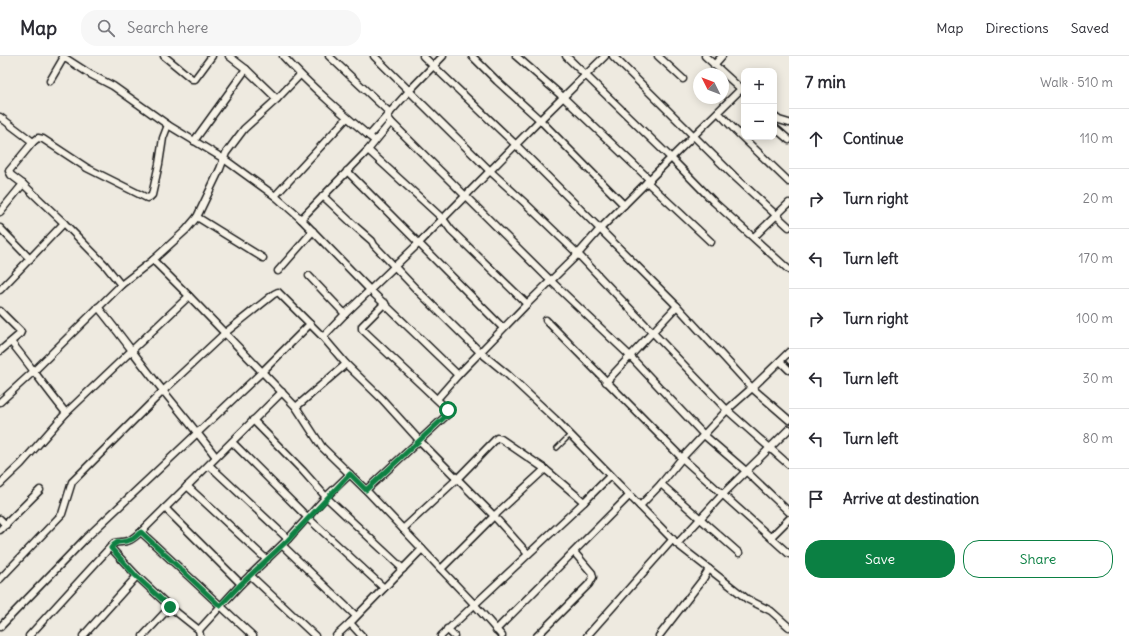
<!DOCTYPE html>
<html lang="en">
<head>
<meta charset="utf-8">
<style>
	:root { --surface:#fff; --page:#f7f7f7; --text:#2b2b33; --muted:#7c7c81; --line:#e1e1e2; --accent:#0b8043 }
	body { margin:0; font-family:Delius,sans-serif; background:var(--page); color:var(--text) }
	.controls { position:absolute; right:12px; top:12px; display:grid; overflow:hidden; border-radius:8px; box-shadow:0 2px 10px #0003 }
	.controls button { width:36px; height:36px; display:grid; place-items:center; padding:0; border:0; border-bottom:1px solid var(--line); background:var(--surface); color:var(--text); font:20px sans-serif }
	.compass { position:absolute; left:693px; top:12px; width:36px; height:36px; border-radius:50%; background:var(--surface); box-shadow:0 2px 10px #0003; rotate:312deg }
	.stop { position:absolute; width:12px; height:12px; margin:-9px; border:3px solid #0b8043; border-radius:50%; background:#fff }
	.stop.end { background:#0b8043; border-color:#fff; box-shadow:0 1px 4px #0008 }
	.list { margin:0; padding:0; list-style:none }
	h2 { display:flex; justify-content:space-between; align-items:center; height:52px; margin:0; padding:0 16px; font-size:17px }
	h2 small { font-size:13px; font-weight:400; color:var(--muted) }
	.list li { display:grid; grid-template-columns:26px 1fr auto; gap:12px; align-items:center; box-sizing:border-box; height:60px; padding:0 16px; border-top:1px solid var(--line) }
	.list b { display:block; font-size:15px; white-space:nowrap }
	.list em { font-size:13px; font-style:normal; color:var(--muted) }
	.actions { display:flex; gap:8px; padding:12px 16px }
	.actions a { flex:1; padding:9px 0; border:1px solid var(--accent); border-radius:16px; text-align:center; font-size:14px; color:var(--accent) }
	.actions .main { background:var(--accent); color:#fff }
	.icon { flex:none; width:22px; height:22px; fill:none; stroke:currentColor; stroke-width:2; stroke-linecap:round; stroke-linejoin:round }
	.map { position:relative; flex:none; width:789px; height:580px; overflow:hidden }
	header { display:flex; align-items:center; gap:24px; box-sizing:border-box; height:56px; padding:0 20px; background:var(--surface); border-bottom:1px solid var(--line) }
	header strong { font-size:19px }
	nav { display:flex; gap:22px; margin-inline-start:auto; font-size:14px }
	.search { width:280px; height:36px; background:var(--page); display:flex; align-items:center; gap:10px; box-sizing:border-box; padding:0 14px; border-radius:16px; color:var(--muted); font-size:15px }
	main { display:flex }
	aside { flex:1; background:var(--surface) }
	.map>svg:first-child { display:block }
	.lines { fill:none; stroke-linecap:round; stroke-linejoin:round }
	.lane-casing { stroke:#1c1c1c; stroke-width:6 }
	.street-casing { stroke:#1c1c1c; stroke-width:9 }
	.lane { stroke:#f7f3e8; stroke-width:3 }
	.street { stroke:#f7f3e8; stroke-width:6 }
	.route { stroke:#0b8043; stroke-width:5 }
</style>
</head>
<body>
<header>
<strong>Map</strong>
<div class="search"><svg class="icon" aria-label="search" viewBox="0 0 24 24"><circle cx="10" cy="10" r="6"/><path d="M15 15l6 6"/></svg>Search here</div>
<nav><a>Map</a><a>Directions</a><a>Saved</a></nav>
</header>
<main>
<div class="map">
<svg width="789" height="580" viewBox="0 0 789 580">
	<rect width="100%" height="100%" fill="#eeeae0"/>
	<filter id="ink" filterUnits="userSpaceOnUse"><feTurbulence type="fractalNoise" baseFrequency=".025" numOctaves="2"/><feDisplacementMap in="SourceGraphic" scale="8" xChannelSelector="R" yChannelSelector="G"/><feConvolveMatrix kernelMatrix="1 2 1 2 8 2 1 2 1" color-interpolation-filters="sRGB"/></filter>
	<g filter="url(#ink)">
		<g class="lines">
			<defs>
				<polyline id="lane" points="557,392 570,379"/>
				<g id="street">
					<polyline points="62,0 90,18 113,30 168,69 224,103 275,140 301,163 370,234 458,319"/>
					<polyline points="164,0 192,23 195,23 212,0"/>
					<polyline points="229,0 246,13 277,43"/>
					<path d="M283,0C311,31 343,58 375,85"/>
					<polyline points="329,0 390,57"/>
					<polyline points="374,0 490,115 525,147 578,198 614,236 727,354 789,409"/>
					<polyline points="423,0 516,89 677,250 752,332 789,364"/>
					<polyline points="472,0 497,25 540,64 624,149"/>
					<polyline points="516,0 563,41 650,124"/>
					<polyline points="566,0 671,102 714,146 789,214"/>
					<polyline points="613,0 734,120 789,171"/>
					<polyline points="658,0 683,23"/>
					<polyline points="714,9 722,0"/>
					<polyline points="50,25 64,1"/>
					<polyline points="718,56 735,74 789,126"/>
					<polyline points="387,60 391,66 551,225 630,300 704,379 747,416 789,456"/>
					<polyline points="774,60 779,64 789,67"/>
					<polyline points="0,61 33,86"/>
					<polyline points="774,71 789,84"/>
					<polyline points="369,80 410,34 443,0"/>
					<polyline points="194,85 246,13"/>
					<polyline points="368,94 443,163 451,174 527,248"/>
					<polyline points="347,115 503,272"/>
					<polyline points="647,126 711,186"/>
					<polyline points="275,140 347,62"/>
					<polyline points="323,140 356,171 372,185 374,189 415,232 480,296 507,318 555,363 677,488 709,513 703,523 659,580"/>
					<polyline points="0,156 23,128"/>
					<polyline points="197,161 263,202"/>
					<polyline points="301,163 368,94 391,66"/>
					<polyline points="0,172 30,203"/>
					<polyline points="754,181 789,147"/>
					<polyline points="153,204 189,240 296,351 322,391 366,434 422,493 474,548 502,580"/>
					<polyline points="278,215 313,175"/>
					<polyline points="309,220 345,258"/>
					<polyline points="121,229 105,209 64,167 23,128 11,119 9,115 33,86 38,82 43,83 87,112 147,142 150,141 152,139 159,108 163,82 168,69"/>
					<polyline points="0,234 64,167"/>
					<path d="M98,251C116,273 132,295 149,317C171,345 195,373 216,401"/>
					<polyline points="0,255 21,276 20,278 0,295"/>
					<polyline points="546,264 682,402 789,498"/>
					<polyline points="323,281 345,258 419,187 540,64 605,0"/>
					<path d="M11,286C30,309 47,334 66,357"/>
					<polyline points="780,305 789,314"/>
					<polyline points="606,326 677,250"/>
					<polyline points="437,343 458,319 527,248 578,198 600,173 671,102 741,33 705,0"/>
					<polyline points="0,346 34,315 121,229 153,204 186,174 197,161 220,113 226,97 244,73 277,43 300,19"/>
					<polyline points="296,351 346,308"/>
					<polyline points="253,364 303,415 326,441 403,513"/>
					<polyline points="232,386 308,462 384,532"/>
					<polyline points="209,409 288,483"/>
					<polyline points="0,428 21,408 66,357 189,240"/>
					<polyline points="661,428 739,497"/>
					<polyline points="187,430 267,504"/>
					<polyline points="366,434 448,358 448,354 362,273 362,270 385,247"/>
					<polyline points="640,450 661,428 682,402 727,354 752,332 789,296"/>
					<polyline points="165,452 241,528"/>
					<polyline points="0,463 6,469"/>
					<polyline points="403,473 457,423 497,382 501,383 545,413"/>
					<polyline points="0,474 40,434"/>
					<polyline points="141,476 253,580"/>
					<polyline points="771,481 789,463"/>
					<polyline points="677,488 723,438 789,373"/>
					<polyline points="282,489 356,560"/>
					<polyline points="111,492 137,520 170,551 199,574 200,580"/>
					<polyline points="441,513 494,460 545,413 584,446"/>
					<polyline points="709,513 747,543 771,555 789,571"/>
					<polyline points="250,519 315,580"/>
					<polyline points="0,523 62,458 72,426 163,335 225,277 274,238 278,236 323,281 346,308 382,343 419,384 494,460 528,498"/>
					<polyline points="350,567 362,580"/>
					<polyline points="0,571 86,482 263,315 310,268"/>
					<polyline points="447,573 454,580"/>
					<polyline points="199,574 241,528 288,483 326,441 350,418"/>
					<polyline points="496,574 629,440"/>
					<path d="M29,580L114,487C120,485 125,487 130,484C134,482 138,478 141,476L282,336"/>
					<polyline points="83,580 137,520"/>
					<polyline points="143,580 170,551"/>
					<polyline points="336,580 350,567 422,493"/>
					<polyline points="441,580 584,446 610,420"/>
					<polyline points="537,580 589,528 593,521 592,517 574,496"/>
					<polyline points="587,580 673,483"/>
				</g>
			</defs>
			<use href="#lane" class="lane-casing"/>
			<use href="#street" class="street-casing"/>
			<use href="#lane" class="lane"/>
			<use href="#street" class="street"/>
		</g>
	</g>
	<g class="lines" filter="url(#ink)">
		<path class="route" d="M170,551L136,520L111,492C119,482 121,488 130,484C134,483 137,479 141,476L220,550L241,528L288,484L350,418L366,434L448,358V354"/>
	</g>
</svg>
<div class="controls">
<button>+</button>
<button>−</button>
</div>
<svg class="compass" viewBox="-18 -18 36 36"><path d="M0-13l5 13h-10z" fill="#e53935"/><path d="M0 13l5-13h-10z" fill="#7c7c81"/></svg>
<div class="stop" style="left:448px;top:354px"></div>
<div class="stop end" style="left:170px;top:551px"></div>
</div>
<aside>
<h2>7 min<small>Walk · 510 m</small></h2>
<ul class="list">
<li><svg class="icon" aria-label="ahead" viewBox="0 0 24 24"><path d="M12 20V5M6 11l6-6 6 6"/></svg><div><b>Continue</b></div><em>110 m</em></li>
<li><svg class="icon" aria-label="right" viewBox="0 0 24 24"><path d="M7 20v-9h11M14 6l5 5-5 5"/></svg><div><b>Turn right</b></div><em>20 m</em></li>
<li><svg class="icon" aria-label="left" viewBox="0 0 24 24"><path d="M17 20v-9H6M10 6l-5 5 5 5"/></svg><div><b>Turn left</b></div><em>170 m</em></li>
<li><svg class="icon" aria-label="right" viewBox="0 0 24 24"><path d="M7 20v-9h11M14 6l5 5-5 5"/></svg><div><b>Turn right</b></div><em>100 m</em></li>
<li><svg class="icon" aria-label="left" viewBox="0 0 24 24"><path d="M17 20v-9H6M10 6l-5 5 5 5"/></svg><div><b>Turn left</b></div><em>30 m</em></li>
<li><svg class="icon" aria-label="left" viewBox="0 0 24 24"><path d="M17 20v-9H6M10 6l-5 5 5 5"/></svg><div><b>Turn left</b></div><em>80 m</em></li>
<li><svg class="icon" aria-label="arrive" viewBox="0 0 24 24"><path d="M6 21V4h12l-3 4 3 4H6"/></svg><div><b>Arrive at destination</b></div></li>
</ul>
<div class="actions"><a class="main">Save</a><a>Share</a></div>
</aside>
</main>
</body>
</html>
